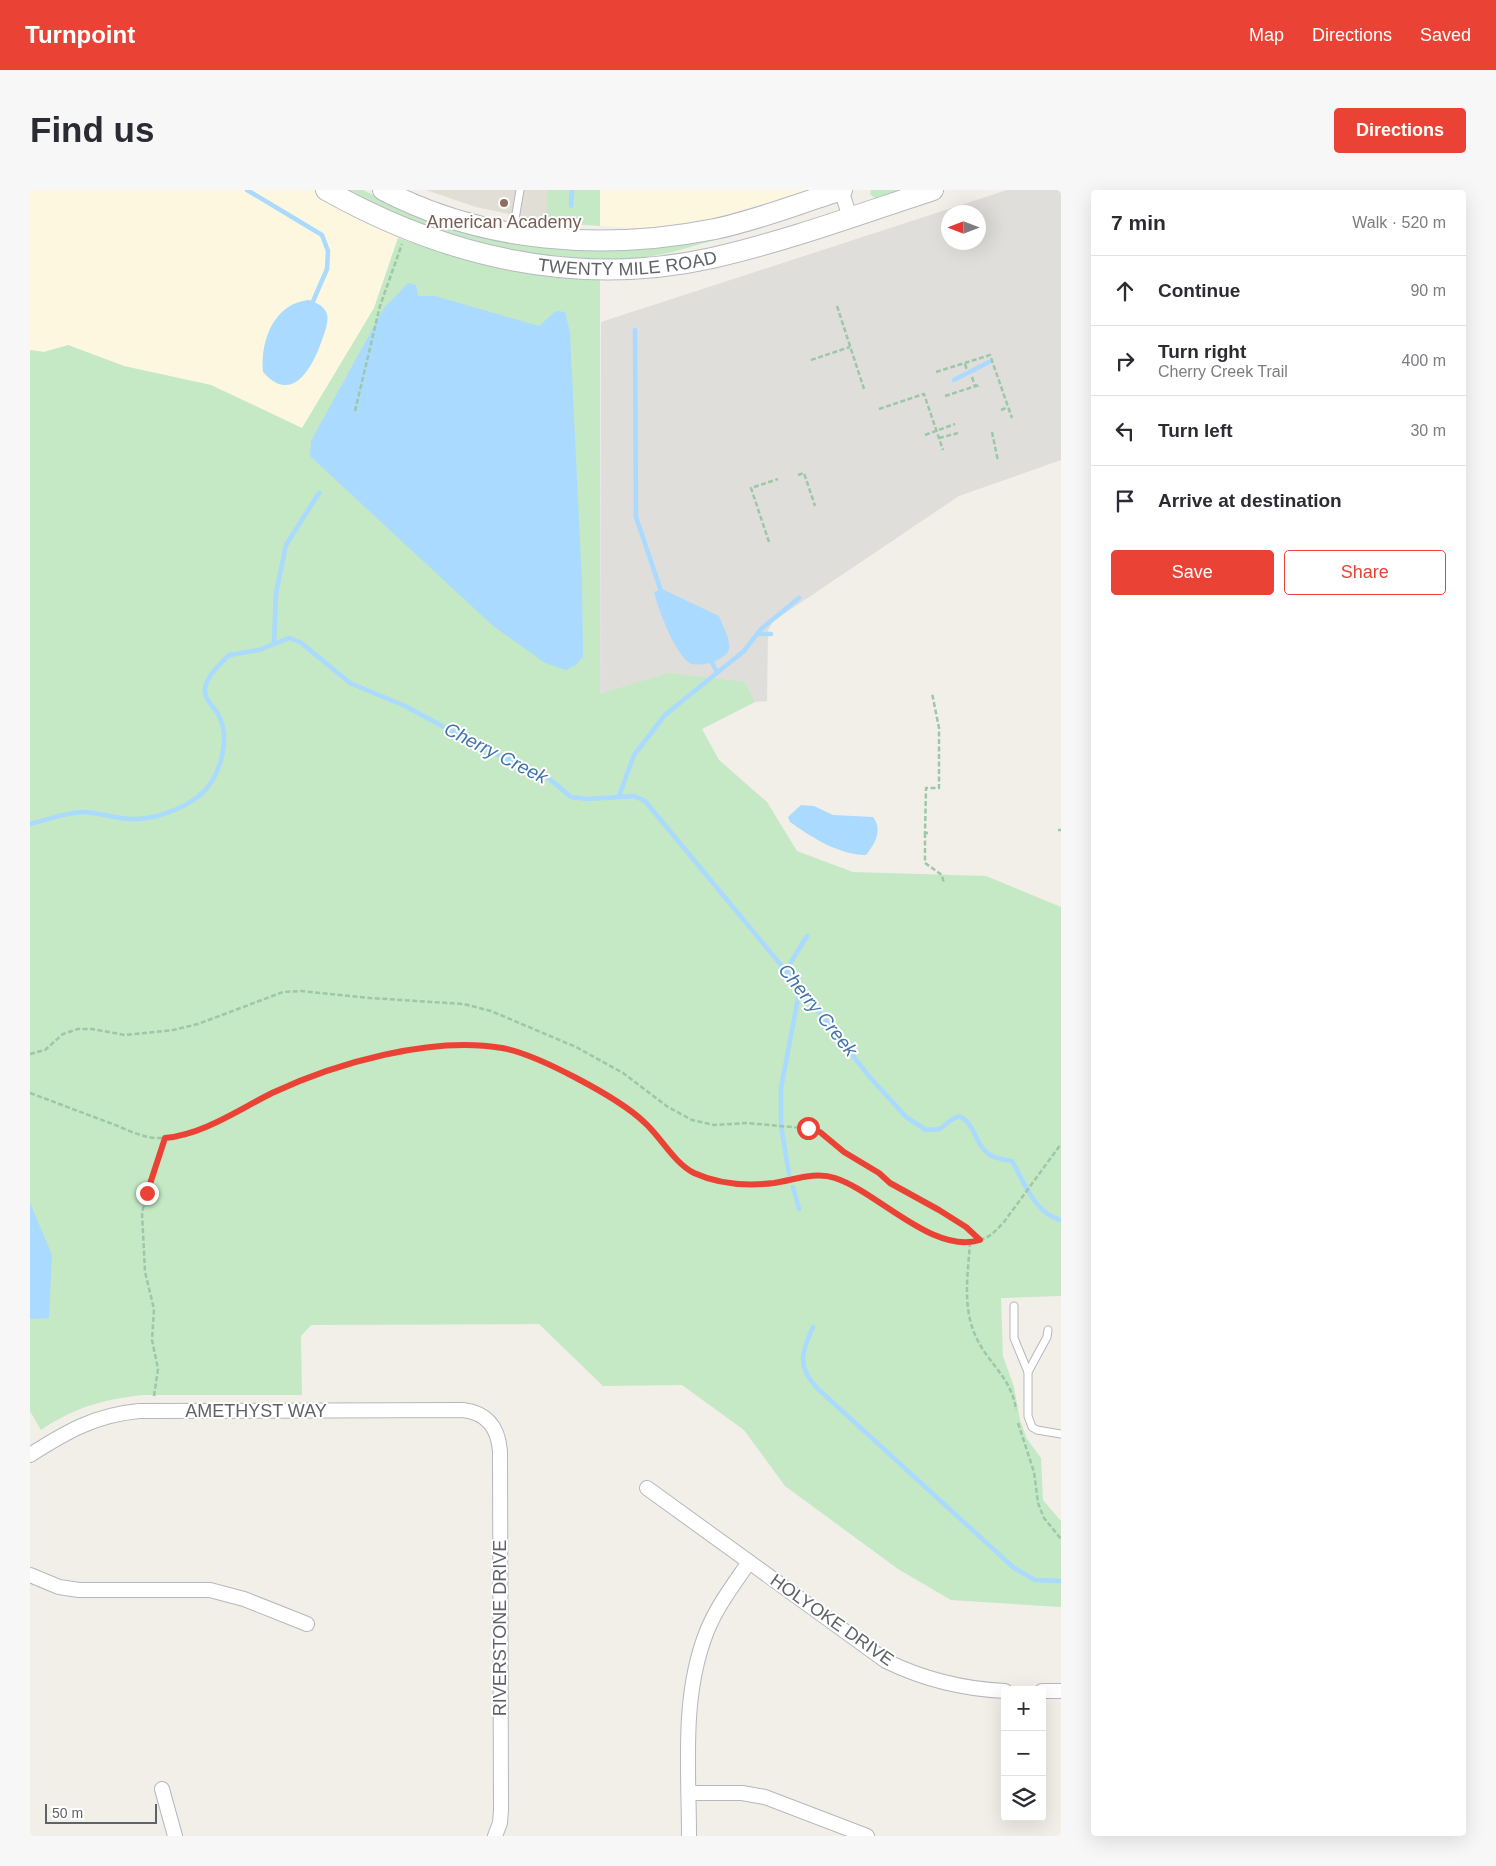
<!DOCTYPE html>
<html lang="en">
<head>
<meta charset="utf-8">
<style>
	:root { --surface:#fff; --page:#f7f7f7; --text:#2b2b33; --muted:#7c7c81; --line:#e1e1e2; --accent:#ea4335 }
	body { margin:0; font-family:Arial,sans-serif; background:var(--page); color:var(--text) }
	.controls { position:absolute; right:15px; bottom:15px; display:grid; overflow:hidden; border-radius:5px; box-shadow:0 5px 20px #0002 }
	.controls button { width:45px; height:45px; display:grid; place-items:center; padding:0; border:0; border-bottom:1px solid var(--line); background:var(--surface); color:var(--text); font:25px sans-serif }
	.compass { position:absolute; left:911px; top:15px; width:45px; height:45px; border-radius:50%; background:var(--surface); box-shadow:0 5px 20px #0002; rotate:270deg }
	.scale { position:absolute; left:15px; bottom:12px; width:112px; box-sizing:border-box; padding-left:5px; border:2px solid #5f6368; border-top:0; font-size:14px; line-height:18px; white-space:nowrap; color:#5f6368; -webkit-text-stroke:4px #fff; paint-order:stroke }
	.stop { position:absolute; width:15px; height:15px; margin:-11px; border:4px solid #ea4335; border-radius:50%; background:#fff }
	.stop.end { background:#ea4335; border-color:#fff; box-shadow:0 1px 5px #0008 }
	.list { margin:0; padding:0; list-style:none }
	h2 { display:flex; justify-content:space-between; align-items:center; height:65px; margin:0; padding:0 20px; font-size:21px }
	h2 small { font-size:16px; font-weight:400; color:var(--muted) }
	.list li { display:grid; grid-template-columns:32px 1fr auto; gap:15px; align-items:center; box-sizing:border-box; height:70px; padding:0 20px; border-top:1px solid var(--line) }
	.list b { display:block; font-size:19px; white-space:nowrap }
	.list p { margin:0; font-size:16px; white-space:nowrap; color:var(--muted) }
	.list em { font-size:16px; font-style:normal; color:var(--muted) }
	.actions { display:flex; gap:10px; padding:15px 20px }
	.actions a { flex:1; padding:11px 0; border:1px solid var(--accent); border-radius:5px; text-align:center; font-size:18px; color:var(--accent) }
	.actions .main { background:var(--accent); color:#fff }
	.icon { flex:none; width:28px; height:28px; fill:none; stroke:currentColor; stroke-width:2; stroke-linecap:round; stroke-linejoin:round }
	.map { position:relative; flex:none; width:1031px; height:1646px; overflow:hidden; border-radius:5px }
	header { display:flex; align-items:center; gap:30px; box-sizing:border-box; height:70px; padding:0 25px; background:var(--accent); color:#fff }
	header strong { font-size:24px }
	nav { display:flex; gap:28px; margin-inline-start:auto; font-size:18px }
	.intro { display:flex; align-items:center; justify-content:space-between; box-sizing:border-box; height:120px; padding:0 30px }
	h1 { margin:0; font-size:35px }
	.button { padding:12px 22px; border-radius:5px; background:var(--accent); color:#fff; font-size:18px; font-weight:700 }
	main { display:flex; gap:30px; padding:0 30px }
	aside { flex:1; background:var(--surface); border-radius:5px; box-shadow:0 5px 20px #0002 }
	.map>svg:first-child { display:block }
	.commercial { fill:#fef7e0 }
	.industrial { fill:#e0deda; fill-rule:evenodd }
	.education { fill:#e1ded6 }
	.green { fill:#c5e8c5 }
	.water { fill:#aadaff }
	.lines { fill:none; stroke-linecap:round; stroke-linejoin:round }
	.stream { stroke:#aadaff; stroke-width:4.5 }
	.service-casing { stroke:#b5b8bc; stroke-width:9 }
	.minor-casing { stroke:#b5b8bc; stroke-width:16 }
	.secondary-casing { stroke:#b6babf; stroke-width:22 }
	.path { stroke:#9cc7a9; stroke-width:2.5; stroke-dasharray:5 2.5; stroke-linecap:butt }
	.service { stroke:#fff; stroke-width:7 }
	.minor { stroke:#fff; stroke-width:14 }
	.secondary { stroke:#fff; stroke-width:20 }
	.route { stroke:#ea4335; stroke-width:6 }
	.education-dot { fill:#8d6e63; stroke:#fff; stroke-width:2 }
	.labels { text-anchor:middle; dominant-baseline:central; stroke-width:4; stroke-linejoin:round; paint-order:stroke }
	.education-label { font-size:18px; fill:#785e54; stroke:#fff }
	.street-label { font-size:18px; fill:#5f6368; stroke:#fff }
	.water-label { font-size:19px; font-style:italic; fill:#4174aa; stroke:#fff }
</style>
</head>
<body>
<header>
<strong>Turnpoint</strong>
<nav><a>Map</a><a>Directions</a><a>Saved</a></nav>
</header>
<div class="intro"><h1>Find us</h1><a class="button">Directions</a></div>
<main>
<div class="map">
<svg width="1031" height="1646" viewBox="0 0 1031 1646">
	<rect width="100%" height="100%" fill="#f1efe8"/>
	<g class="commercial">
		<polygon points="0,0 283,0 368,48 344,118 272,238 181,195 94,176 38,155 14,162 0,160"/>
		<polygon points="570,0 781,0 675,31 621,39 570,36"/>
	</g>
	<path class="industrial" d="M977,0H1031V270L929,306L742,432L738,441L737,511L725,512L715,492L570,505L571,132ZM918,22H948V52H918Z"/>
	<polygon class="education" points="396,0 517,0 517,32 446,17"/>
	<g class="green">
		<polygon points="316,0 333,0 349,8 516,57 789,18 731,37 639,63 611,68 575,70 521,67 477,60 392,37"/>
		<polygon points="517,0 570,0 570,36 517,32"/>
		<polygon points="841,0 869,0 845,8 840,4"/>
		<path d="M368,48C436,72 497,86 570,89V504L638,483L715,492L725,512L672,539L689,570L737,612L767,661L823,682L956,686L1031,717V1106L971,1108L973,1166L984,1197L990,1230L997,1249L1011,1268L1013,1310L1031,1331V1417L921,1410L868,1379L755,1296L714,1240L652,1195L573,1196L509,1134L281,1135L271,1146L272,1205H112C72,1210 45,1217 11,1240L0,1221V160L14,162L38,155L94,176L181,195L272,238L344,118Z"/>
	</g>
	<g class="water">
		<polygon points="378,93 386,95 388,106 405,106 509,136 526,121 535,122 540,143 552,393 553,467 546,475 536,480 515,473 462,435 280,266 281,251 354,118"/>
		<path d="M279,110C286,113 294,115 297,124C299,131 295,142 292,150C283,176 263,216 233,182C230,151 244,113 279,110Z"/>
		<path d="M632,399L689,426C692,434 701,450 699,459C696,471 667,479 658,472C643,459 629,421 624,402Z"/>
		<path d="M771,615L784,616L803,625L843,627C853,640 845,654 836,665C809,665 781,647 760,632L758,627Z"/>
		<polygon points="0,1013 22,1065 19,1128 0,1129"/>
	</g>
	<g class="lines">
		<g class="stream">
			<polyline points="217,0 292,45 298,61 297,79 281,116"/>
			<polyline points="541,16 542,0"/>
			<polyline points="605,140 606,327 632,404"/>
			<polyline points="924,190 959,172"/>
			<polyline points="728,444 741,444"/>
			<polyline points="244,454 246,403 256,355 289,303"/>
			<polyline points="680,468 687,483"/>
			<polyline points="589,606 604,565 635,525 714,461 731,439 769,408"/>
			<path d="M0,634C16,630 35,623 52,622C70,622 87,630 105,629C126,629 152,619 169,606C190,589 201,550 189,526C185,517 174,510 175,499C176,487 190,474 199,465L229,460L259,448L270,452L320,493L375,516L453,558L516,586L541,607L558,609L604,606L615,611L770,798L838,885L876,927L896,940L910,939L921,930L929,926C946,933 945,958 962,966C968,969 976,970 982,971C994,992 1005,1024 1031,1030"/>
			<polyline points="756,780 777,746"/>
			<polyline points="759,984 751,936 751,898 770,798"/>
			<polyline points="763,997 769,1019"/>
			<path d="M783,1137C772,1163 766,1175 787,1198L984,1378L1005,1390L1031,1391"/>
		</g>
		<defs>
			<g id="service">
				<polyline points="483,41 490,0"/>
				<polyline points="984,1116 984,1148 998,1182 998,1226 1002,1237 1007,1240 1031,1244"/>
				<polyline points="998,1182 1017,1147 1018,1140"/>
			</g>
			<g id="minor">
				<polyline points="811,0 820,27"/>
				<path d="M0,1265C36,1242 65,1225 109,1221L433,1220C457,1223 468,1237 470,1261L471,1620L470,1633L465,1646"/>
				<path d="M617,1298L856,1471C895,1490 932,1499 975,1501"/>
				<polyline points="0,1385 29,1397 49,1400 180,1400 214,1409 277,1434"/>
				<polyline points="1012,1501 1031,1501"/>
				<polyline points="132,1599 145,1646"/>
				<polyline points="659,1603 712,1603 735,1607 837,1646"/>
				<path d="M659,1646C659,1578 651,1506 677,1441C687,1416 704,1394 719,1372"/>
			</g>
			<g id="secondary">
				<path id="s1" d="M296,0C415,67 547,98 682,68C757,51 830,24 903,0"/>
				<path d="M353,0C454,53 574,61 685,39C728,30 770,13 812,0"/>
			</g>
		</defs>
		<use href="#service" class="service-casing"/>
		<use href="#minor" class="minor-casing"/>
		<use href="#secondary" class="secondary-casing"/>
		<g class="path">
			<polyline points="807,116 834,199"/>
			<polyline points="781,170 820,157"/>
			<polyline points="935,174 937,180"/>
			<polyline points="906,182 960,165 982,228"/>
			<polyline points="942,187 945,196"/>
			<polyline points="915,206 949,195 949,197"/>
			<polyline points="849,219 894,204 913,260"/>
			<polyline points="971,220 978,217"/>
			<polyline points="325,221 350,116 372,54"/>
			<polyline points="962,242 968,271"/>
			<polyline points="895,245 925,234"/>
			<polyline points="909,248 928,243"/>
			<polyline points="768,285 774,283 785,316"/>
			<polyline points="739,352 721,298 748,289"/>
			<polyline points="1028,640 1031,640"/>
			<polyline points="895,643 895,673 912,685 914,694"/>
			<polyline points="898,643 895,643 896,598 909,598 909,538 902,503"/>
			<polyline points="0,864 15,860 33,844 48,839 62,839 95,845 143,840 168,834 253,802 271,801 340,808 434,814 461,821 546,857 593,883 638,917 662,930 684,935 717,933 783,939 814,962 849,983 860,993 936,1037 950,1050"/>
			<path d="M0,903C27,913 53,923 80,933C96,939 114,949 131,948C169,947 206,921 239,905C302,874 426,838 493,864C526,876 585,905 610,928C628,944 641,970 662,981C686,994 720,997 746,992C767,989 788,981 809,989C848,1004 909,1068 953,1049C962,1046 967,1039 974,1032L1031,954"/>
			<path d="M940,1052C938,1084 932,1117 946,1147C959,1175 982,1188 986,1220"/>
			<polyline points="124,1206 128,1179 122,1150 124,1119 115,1082 112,1023 119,992 135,948"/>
			<polyline points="988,1233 1004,1282 1008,1313 1014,1328 1031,1349"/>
		</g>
		<use href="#service" class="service"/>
		<use href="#minor" class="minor"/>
		<use href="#secondary" class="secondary"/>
	</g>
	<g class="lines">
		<path class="route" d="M117,1003L135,948C174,944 208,920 242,903C306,873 401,846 472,858C507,864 589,908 614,932C631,947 644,973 664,983C688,994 718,996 744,993C764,990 785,981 805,988C848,1002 903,1065 950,1050L936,1037L909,1020L860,993L849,983L814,962L790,942L778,938"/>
	</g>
	<circle class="education-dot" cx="474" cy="13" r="5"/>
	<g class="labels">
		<g class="education-label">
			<text x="474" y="32">American Academy</text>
		</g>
		<g class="street-label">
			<text stroke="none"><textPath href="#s1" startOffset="316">TWENTY MILE ROAD</textPath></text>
			<text x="226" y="1221">AMETHYST WAY</text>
			<text transform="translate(802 1430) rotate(35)">HOLYOKE DRIVE</text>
			<text transform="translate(470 1438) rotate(-90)">RIVERSTONE DRIVE</text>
		</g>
		<g class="water-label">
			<text transform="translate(466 563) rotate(27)">Cherry Creek</text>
			<text transform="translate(788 820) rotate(51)">Cherry Creek</text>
		</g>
	</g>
</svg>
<div class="controls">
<button>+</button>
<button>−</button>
<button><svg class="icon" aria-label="layers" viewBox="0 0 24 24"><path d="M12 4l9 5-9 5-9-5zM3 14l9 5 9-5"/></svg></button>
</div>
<svg class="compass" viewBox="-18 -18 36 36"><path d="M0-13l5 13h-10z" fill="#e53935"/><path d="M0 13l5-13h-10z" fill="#7c7c81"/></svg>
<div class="scale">50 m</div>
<div class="stop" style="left:778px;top:938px"></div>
<div class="stop end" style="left:117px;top:1003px"></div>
</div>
<aside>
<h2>7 min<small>Walk · 520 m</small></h2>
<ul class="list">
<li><svg class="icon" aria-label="ahead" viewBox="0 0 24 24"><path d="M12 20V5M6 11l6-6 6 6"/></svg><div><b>Continue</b></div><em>90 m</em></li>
<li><svg class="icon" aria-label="right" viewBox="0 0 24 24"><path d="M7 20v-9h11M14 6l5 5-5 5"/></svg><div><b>Turn right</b><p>Cherry Creek Trail</p></div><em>400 m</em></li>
<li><svg class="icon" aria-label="left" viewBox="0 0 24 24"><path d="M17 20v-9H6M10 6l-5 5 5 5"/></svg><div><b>Turn left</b></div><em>30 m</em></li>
<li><svg class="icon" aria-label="arrive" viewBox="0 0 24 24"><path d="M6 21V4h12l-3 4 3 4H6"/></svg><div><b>Arrive at destination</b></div></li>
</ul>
<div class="actions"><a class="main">Save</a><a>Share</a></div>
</aside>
</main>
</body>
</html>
